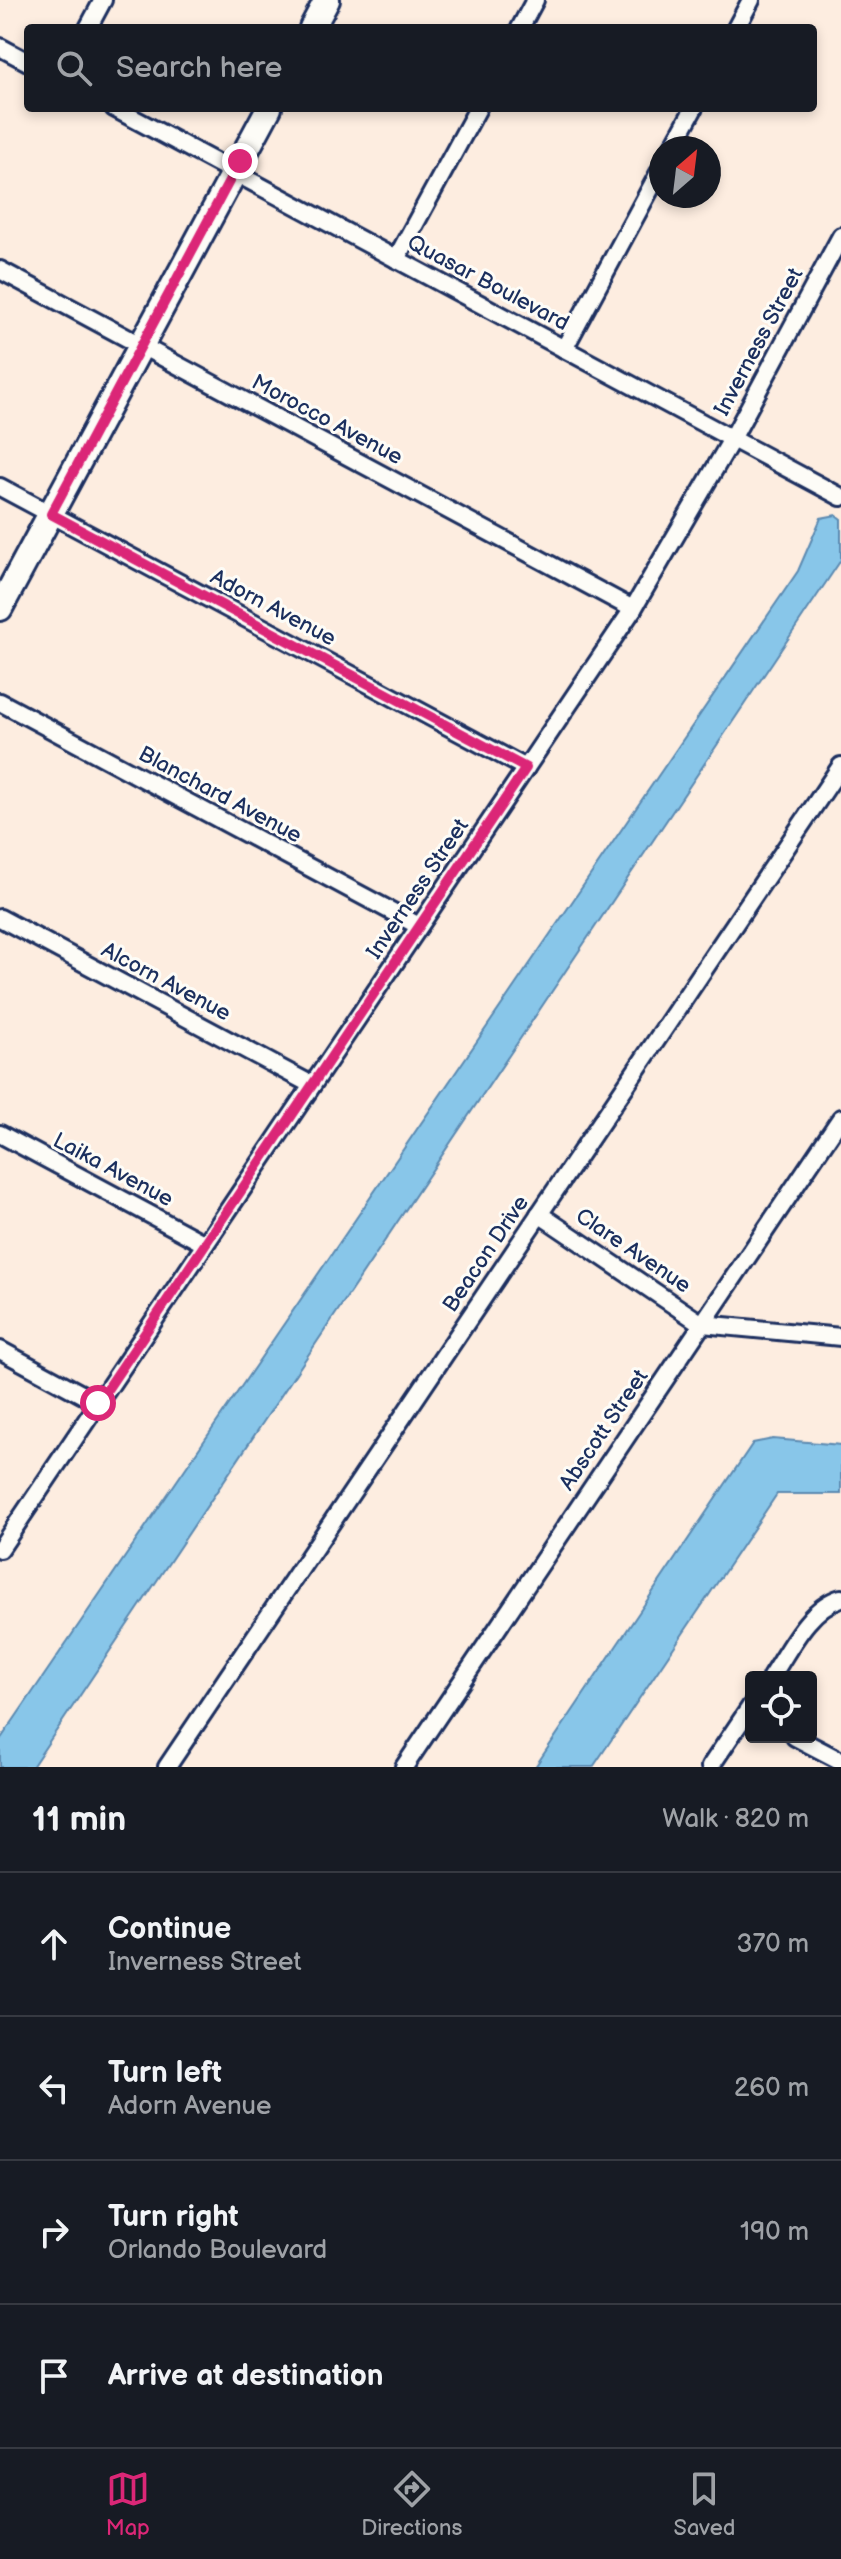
<!DOCTYPE html>
<html lang="en">
<head>
<meta charset="utf-8">
<style>
	:root { --surface:#171b24; --page:#242831; --text:#f1f3f6; --muted:#9ea1a6; --line:#363941; --accent:#db2777 }
	body { margin:0; font-family:"Balsamiq Sans",sans-serif; background:var(--page); color:var(--text) }
	.controls { position:absolute; right:24px; bottom:24px; display:grid; overflow:hidden; border-radius:8px; box-shadow:0 4px 12px #0003 }
	.controls button { width:72px; height:72px; display:grid; place-items:center; padding:0; border:0; border-bottom:2px solid var(--line); background:var(--surface); color:var(--text); font:40px sans-serif }
	.compass { position:absolute; left:649px; top:136px; width:72px; height:72px; border-radius:50%; background:var(--surface); box-shadow:0 4px 12px #0003; rotate:28deg }
	.stop { position:absolute; width:24px; height:24px; margin:-18px; border:6px solid #db2777; border-radius:50%; background:#fff }
	.stop.end { background:#db2777; border-color:#fff; box-shadow:0 2px 8px #0008 }
	.list { margin:0; padding:0; list-style:none }
	h2 { display:flex; justify-content:space-between; align-items:center; height:104px; margin:0; padding:0 32px; font-size:34px }
	h2 small { font-size:26px; font-weight:400; color:var(--muted) }
	.list li { display:grid; grid-template-columns:52px 1fr auto; gap:24px; align-items:center; box-sizing:border-box; height:144px; padding:0 32px; border-top:2px solid var(--line) }
	.list b { display:block; font-size:30px; white-space:nowrap }
	.list p { margin:0; font-size:26px; white-space:nowrap; color:var(--muted) }
	.list em { font-size:26px; font-style:normal; color:var(--muted) }
	.icon { flex:none; width:44px; height:44px; fill:none; stroke:currentColor; stroke-width:2; stroke-linecap:round; stroke-linejoin:round }
	.map { position:relative; flex:none; width:841px; height:1767px; overflow:hidden }
	.search { position:absolute; background:var(--surface); box-shadow:0 4px 12px #0003; left:24px; right:24px; top:24px; height:88px; display:flex; align-items:center; gap:20px; box-sizing:border-box; padding:0 28px; border-radius:8px; color:var(--muted); font-size:30px }
	.sheet { height:680px; background:var(--surface) }
	nav { display:flex; justify-content:space-around; align-items:center; box-sizing:border-box; height:112px; border-top:2px solid var(--line); background:var(--surface); font-size:22px; color:var(--muted) }
	nav a { display:grid; justify-items:center; gap:4px }
	nav .on { color:var(--accent) }
	.map>svg:first-child { display:block }
	.water { fill:#88c6e9; stroke:#5c8ab1; stroke-width:2 }
	.lines { fill:none; stroke-linecap:round; stroke-linejoin:round }
	.street-casing { stroke:#1b2f5e; stroke-width:22 }
	.secondary-casing { stroke:#1b2f5e; stroke-width:30 }
	.street { stroke:#fdfcf7; stroke-width:16 }
	.secondary { stroke:#fdfcf7; stroke-width:24 }
	.route { stroke:#db2777; stroke-width:10 }
	.labels { text-anchor:middle; dominant-baseline:central; stroke-width:6; stroke-linejoin:round; paint-order:stroke }
	.street-label { font-size:22px; fill:#1b2f5e; stroke:#fdfcf7 }
</style>
</head>
<body>
<div class="map">
<svg width="841" height="1767" viewBox="0 0 841 1767">
	<rect width="100%" height="100%" fill="#fdede0"/>
	<filter id="ink" filterUnits="userSpaceOnUse"><feTurbulence type="fractalNoise" baseFrequency=".0125" numOctaves="2"/><feDisplacementMap in="SourceGraphic" scale="16" xChannelSelector="R" yChannelSelector="G"/><feConvolveMatrix kernelMatrix="1 2 1 2 8 2 1 2 1" color-interpolation-filters="sRGB"/></filter>
	<g filter="url(#ink)">
		<g class="water">
			<polygon points="836,515 841,519 841,560 32,1767 0,1767 0,1740 798,571 821,518"/>
			<polygon points="773,1439 841,1445 841,1494 777,1494 593,1767 535,1767 753,1443"/>
		</g>
		<g class="lines">
			<defs>
				<g id="street">
					<polyline points="88,28 103,0"/>
					<polyline points="520,28 535,0"/>
					<polyline points="736,28 751,0"/>
					<polyline points="0,47 28,62"/>
					<polyline points="114,108 841,497"/>
					<polyline points="672,148 694,108"/>
					<polyline points="396,259 478,108"/>
					<polyline points="0,270 633,609"/>
					<polyline points="564,349 661,169"/>
					<polyline points="0,487 526,768"/>
					<polyline points="0,702 419,926"/>
					<polyline points="0,918 312,1085"/>
					<polyline points="0,1134 205,1244"/>
					<polyline points="539,1214 702,1324 841,1337"/>
					<polyline points="0,1350 98,1403"/>
					<polyline points="0,1549 633,609 732,439 841,236"/>
					<path d="M771,1677C789,1650 808,1608 841,1598"/>
					<polyline points="795,1737 841,1761"/>
					<polyline points="167,1767 841,766"/>
					<polyline points="404,1767 841,1118"/>
					<polyline points="710,1767 751,1706"/>
				</g>
				<g id="secondary">
					<polyline points="312,28 327,0"/>
					<polyline points="0,608 269,108"/>
				</g>
			</defs>
			<use href="#street" class="street-casing"/>
			<use href="#secondary" class="secondary-casing"/>
			<use href="#street" class="street"/>
			<use href="#secondary" class="secondary"/>
		</g>
	</g>
	<g class="lines" filter="url(#ink)">
		<polyline class="route" points="98,1403 526,768 51,514 240,161"/>
	</g>
	<g class="labels">
		<g class="street-label">
			<text transform="translate(488 283) rotate(28)">Quasar Boulevard</text>
			<text transform="translate(759 342) rotate(-62)">Inverness Street</text>
			<text transform="translate(327 420) rotate(28)">Morocco Avenue</text>
			<text transform="translate(273 608) rotate(28)">Adorn Avenue</text>
			<text transform="translate(220 795) rotate(28)">Blanchard Avenue</text>
			<text transform="translate(418 889) rotate(-56)">Inverness Street</text>
			<text transform="translate(166 982) rotate(28)">Alcorn Avenue</text>
			<text transform="translate(113 1170) rotate(28)">Laika Avenue</text>
			<text transform="translate(633 1251) rotate(34)">Clare Avenue</text>
			<text transform="translate(486 1254) rotate(-56)">Beacon Drive</text>
			<text transform="translate(604 1430) rotate(-56)">Abscott Street</text>
		</g>
	</g>
</svg>
<div class="controls">
<button><svg class="icon" aria-label="locate" viewBox="0 0 24 24"><circle cx="12" cy="12" r="6"/><path d="M12 2v4M12 18v4M2 12h4M18 12h4"/></svg></button>
</div>
<svg class="compass" viewBox="-18 -18 36 36"><path d="M0-13l5 13h-10z" fill="#e53935"/><path d="M0 13l5-13h-10z" fill="#9ea1a6"/></svg>
<div class="stop" style="left:98px;top:1403px"></div>
<div class="stop end" style="left:240px;top:161px"></div>
<div class="search"><svg class="icon" aria-label="search" viewBox="0 0 24 24"><circle cx="10" cy="10" r="6"/><path d="M15 15l6 6"/></svg>Search here</div>
</div>
<section class="sheet">
<h2>11 min<small>Walk · 820 m</small></h2>
<ul class="list">
<li><svg class="icon" aria-label="ahead" viewBox="0 0 24 24"><path d="M12 20V5M6 11l6-6 6 6"/></svg><div><b>Continue</b><p>Inverness Street</p></div><em>370 m</em></li>
<li><svg class="icon" aria-label="left" viewBox="0 0 24 24"><path d="M17 20v-9H6M10 6l-5 5 5 5"/></svg><div><b>Turn left</b><p>Adorn Avenue</p></div><em>260 m</em></li>
<li><svg class="icon" aria-label="right" viewBox="0 0 24 24"><path d="M7 20v-9h11M14 6l5 5-5 5"/></svg><div><b>Turn right</b><p>Orlando Boulevard</p></div><em>190 m</em></li>
<li><svg class="icon" aria-label="arrive" viewBox="0 0 24 24"><path d="M6 21V4h12l-3 4 3 4H6"/></svg><div><b>Arrive at destination</b></div></li>
</ul>
</section>
<nav>
<a class="on"><svg class="icon" aria-label="map" viewBox="0 0 24 24"><path d="M3 6l6-2 6 2 6-2v14l-6 2-6-2-6 2zM9 4v14M15 6v14"/></svg>Map</a>
<a><svg class="icon" aria-label="directions" viewBox="0 0 24 24"><path d="M12 3l9 9-9 9-9-9zM9 14v-3h6M13 9l2 2-2 2"/></svg>Directions</a>
<a><svg class="icon" aria-label="saved" viewBox="0 0 24 24"><path d="M7 4h10v16l-5-4-5 4z"/></svg>Saved</a>
</nav>
</body>
</html>
